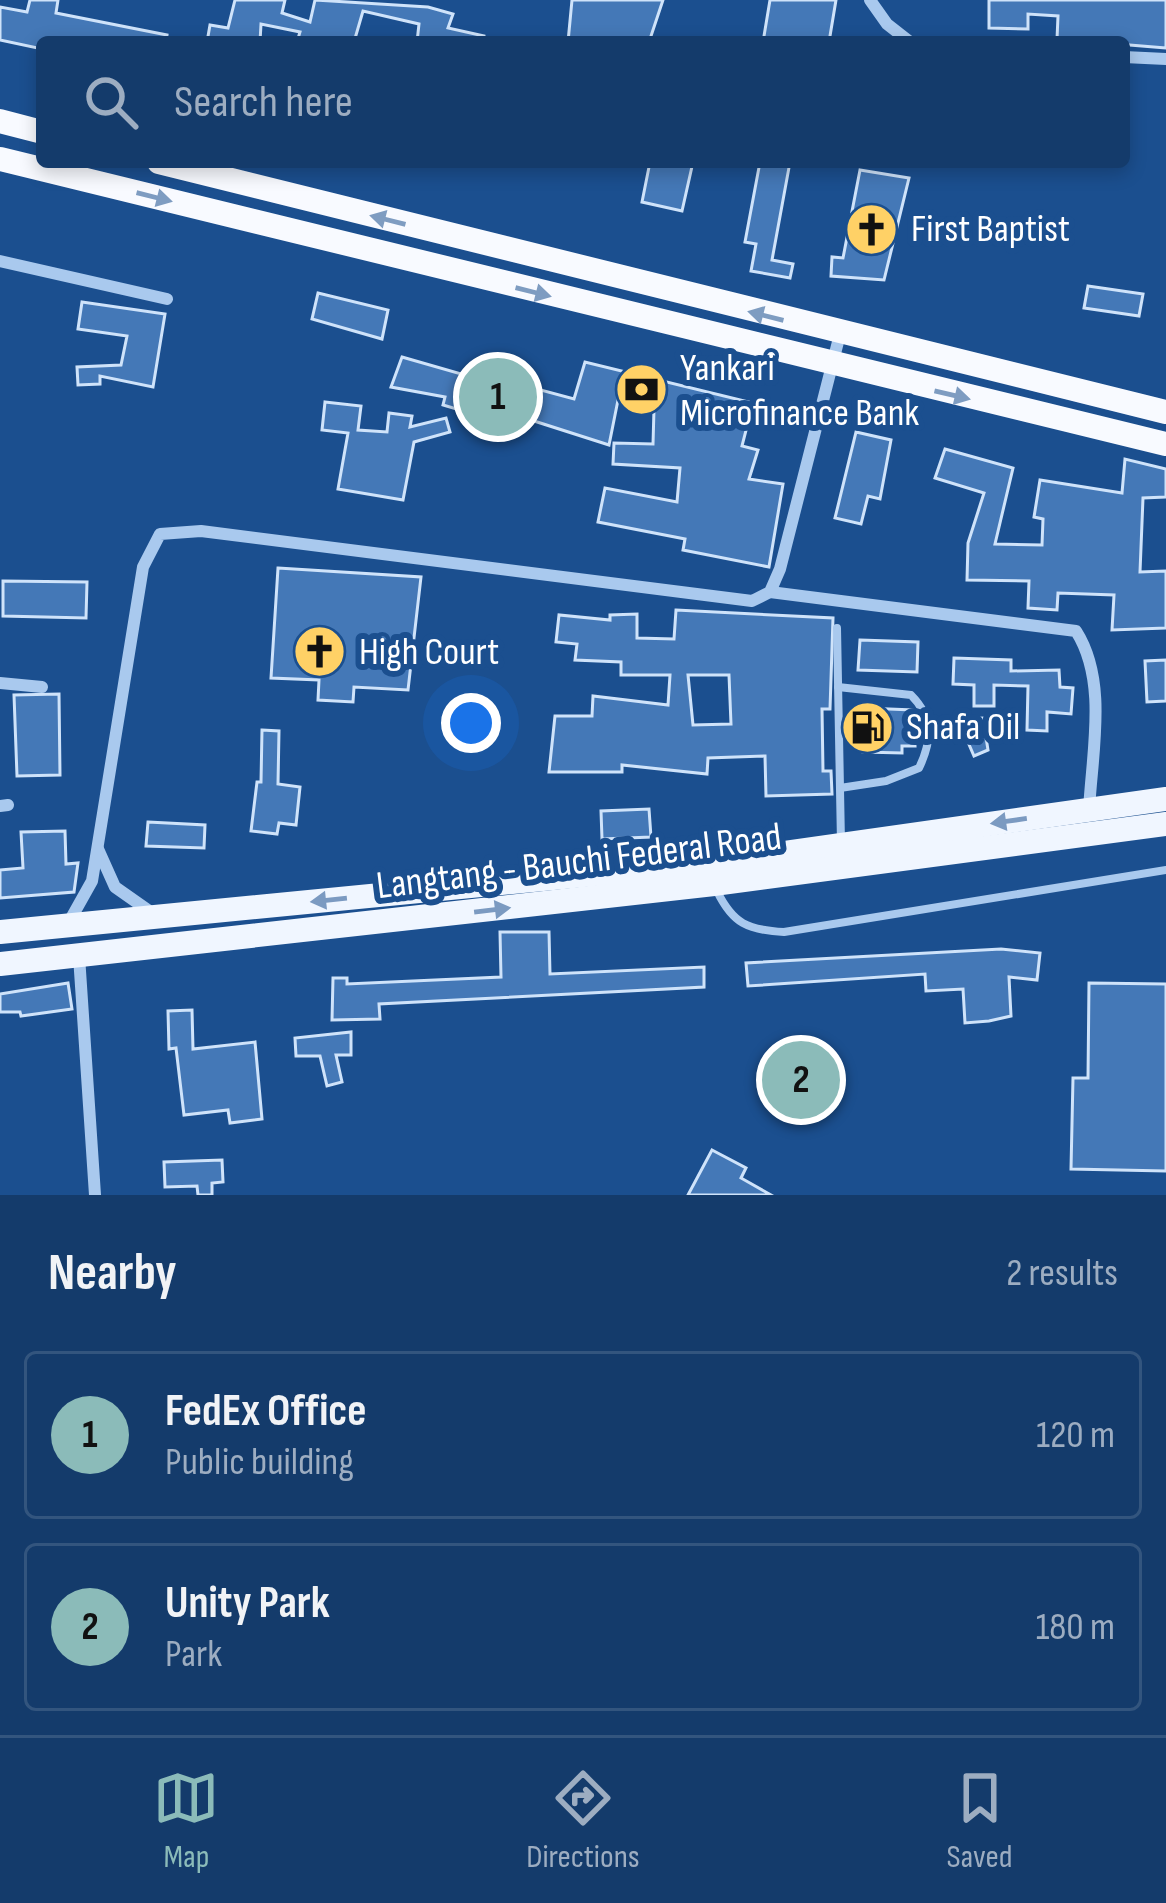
<!DOCTYPE html>
<html lang="en">
<head>
<meta charset="utf-8">
<style>
	:root { --surface:#143b6b; --page:#1d4271; --text:#f1f3f6; --muted:#9dadc1; --line:#33557e; --accent:#8bbbb9 }
	body { margin:0; font-family:"Sofia Sans Condensed",sans-serif; background:var(--page); color:var(--text) }
	.you { position:absolute; left:471px; top:723px; width:42px; height:42px; margin:-30px; border:9px solid #fff; border-radius:50%; background:#1a73e8; box-shadow:0 0 0 18px #1a73e833 }
	.badge { display:grid; place-items:center; width:78px; height:78px; border-radius:50%; background:var(--accent); color:#111; font-size:39px; font-weight:700 }
	.pin { position:absolute; translate:-50% -50%; border:6px solid #fff; box-shadow:0 3px 12px #0006 }
	.list { margin:0; padding:0; list-style:none }
	h2 { display:flex; justify-content:space-between; align-items:center; height:156px; margin:0; padding:0 48px; font-size:51px }
	h2 small { font-size:39px; font-weight:400; color:var(--muted) }
	.list li { display:grid; grid-template-columns:78px 1fr auto; gap:36px; align-items:center; box-sizing:border-box; height:168px; margin:0 24px 24px; padding:0 24px; border:3px solid var(--line); border-radius:12px }
	.list b { display:block; font-size:45px; white-space:nowrap }
	.list p { margin:0; font-size:39px; white-space:nowrap; color:var(--muted) }
	.list em { font-size:39px; font-style:normal; color:var(--muted) }
	.icon { flex:none; width:66px; height:66px; fill:none; stroke:currentColor; stroke-width:2; stroke-linecap:round; stroke-linejoin:round }
	.map { position:relative; flex:none; width:1166px; height:1195px; overflow:hidden }
	.search { position:absolute; background:var(--surface); box-shadow:0 6px 18px #0003; left:36px; right:36px; top:36px; height:132px; display:flex; align-items:center; gap:30px; box-sizing:border-box; padding:0 42px; border-radius:12px; color:var(--muted); font-size:45px }
	.sheet { height:540px; background:var(--surface) }
	nav { display:flex; justify-content:space-around; align-items:center; box-sizing:border-box; height:168px; border-top:3px solid var(--line); background:var(--surface); font-size:33px; color:var(--muted) }
	nav a { display:grid; justify-items:center; gap:6px }
	nav .on { color:var(--accent) }
	.map>svg:first-child { display:block }
	.building { fill:#4478b7; stroke:#cfe3fa; stroke-width:3; fill-rule:evenodd }
	.lines { fill:none; stroke-linecap:round; stroke-linejoin:round }
	.service { stroke:#a9c9ee; stroke-width:8 }
	.minor { stroke:#a9c9ee; stroke-width:12 }
	.primary { stroke:#f0f6ff; stroke-width:24 }
	.trunk { stroke:#f8faff; stroke-width:24 }
	.oneway { fill:#7e9cc1 }
	.oneway2 { fill:#7b9ac1 }
	.labels { text-anchor:middle; dominant-baseline:central; stroke-width:12; stroke-linejoin:round; paint-order:stroke }
	.poi-label { font-size:39px; fill:#fff; stroke:#1b4f8f; text-anchor:start }
	.street-label { font-size:39px; fill:#fff; stroke:#1b4f8f }
</style>
</head>
<body>
<div class="map">
<svg width="1166" height="1195" viewBox="0 0 1166 1195">
	<rect width="100%" height="100%" fill="#1b4f8f"/>
	<g class="building">
		<polygon points="30,0 58,0 56,13 167,35 166,42 42,42 42,49 0,40 0,7 27,12"/>
		<polygon points="235,0 285,0 282,13 310,22 315,0 428,7 453,14 448,28 484,36 484,42 417,42 419,24 363,11 354,42 297,42 300,32 261,24 260,42 207,42 210,25 228,28"/>
		<polygon points="572,0 663,0 649,42 568,42"/>
		<polygon points="770,0 836,0 829,42 763,42"/>
		<polygon points="989,0 1166,0 1166,48 1057,39 1058,16 1028,14 1028,29 989,28"/>
		<polygon points="650,162 693,162 682,211 642,202"/>
		<polygon points="760,162 790,162 772,260 793,264 790,278 751,271 756,244 745,242"/>
		<polygon points="860,170 909,178 884,280 831,276 832,257 843,258"/>
		<polygon points="1088,286 1143,294 1139,316 1084,308"/>
		<polygon points="318,293 388,310 382,339 312,319"/>
		<polygon points="82,302 165,314 153,387 100,376 100,384 78,385 77,367 121,365 127,336 78,329"/>
		<polygon points="402,357 524,392 526,386 574,399 585,362 753,403 742,446 758,450 749,479 783,484 769,567 683,550 685,539 598,522 605,488 677,502 680,468 613,464 614,443 653,444 654,409 618,400 609,445 509,413 507,424 443,405 445,397 391,387"/>
		<polygon points="325,402 361,406 358,430 387,432 389,413 412,416 410,427 446,418 450,432 414,442 403,500 338,489 348,433 322,430"/>
		<polygon points="856,432 891,440 880,499 868,496 861,524 835,518"/>
		<polygon points="945,449 1013,468 995,544 1042,545 1043,519 1034,517 1040,480 1122,493 1125,459 1166,469 1166,497 1143,498 1140,572 1166,571 1166,628 1112,630 1114,595 1058,593 1057,610 1028,608 1029,581 967,580 968,543 984,493 935,478"/>
		<polygon points="278,568 421,577 408,690 354,687 353,702 318,700 319,680 271,678"/>
		<polygon points="3,581 87,582 86,618 3,616"/>
		<path d="M676,610L833,618L830,709H822L823,771H831L832,794L766,796L765,756L708,758L707,774L622,765V772H549L555,716H592L593,696L668,705L670,675H621V662L575,660L577,644L556,642L559,615L610,620V615L637,614V638L674,639ZM688,675H729L731,724L693,725Z"/>
		<polygon points="860,640 918,642 917,672 858,670"/>
		<polygon points="954,658 1011,660 1011,671 1059,670 1060,687 1073,688 1071,714 1047,712 1047,731 1027,730 1028,686 994,685 994,706 974,706 974,685 953,684"/>
		<polygon points="1166,660 1166,701 1147,702 1145,661"/>
		<polygon points="59,694 60,775 17,776 14,695"/>
		<polygon points="864,708 913,710 915,746 902,746 902,753 863,752"/>
		<polygon points="983,718 988,750 974,756 958,719"/>
		<polygon points="262,730 279,731 278,784 300,787 296,825 279,823 277,834 251,831 257,782 261,782"/>
		<polygon points="649,809 651,837 602,839 601,811"/>
		<polygon points="148,822 205,825 204,848 146,846"/>
		<polygon points="65,831 66,864 78,863 74,892 0,898 0,870 23,868 21,832"/>
		<polygon points="500,932 549,932 550,974 704,967 704,987 379,1004 380,1019 332,1020 333,978 347,978 347,984 501,977"/>
		<polygon points="1001,949 1040,953 1037,980 1009,977 1011,1016 989,1021 965,1023 963,989 926,991 925,974 748,986 746,963"/>
		<polygon points="68,983 72,1009 21,1016 20,1012 0,1012 0,994"/>
		<polygon points="1089,983 1166,984 1166,1171 1071,1169 1073,1078 1088,1078"/>
		<polygon points="192,1010 193,1049 255,1042 262,1119 230,1123 228,1110 184,1115 176,1048 169,1049 168,1011"/>
		<polygon points="351,1032 351,1055 336,1055 342,1082 327,1086 320,1056 296,1056 295,1038"/>
		<polygon points="712,1150 746,1168 741,1178 771,1195 688,1195"/>
		<polygon points="222,1160 223,1182 212,1183 212,1195 198,1195 197,1186 165,1187 164,1162"/>
	</g>
	<g class="lines">
		<g class="service">
			<polyline points="837,628 841,843"/>
			<path d="M838,687L911,695C934,718 932,741 919,768L886,781L840,788"/>
			<path d="M717,891C733,924 748,930 784,932L1166,870"/>
		</g>
		<g class="minor">
			<polyline points="870,0 887,24 910,42"/>
			<polyline points="1124,57 1166,59"/>
			<polyline points="0,261 167,299"/>
			<path d="M770,592L1076,631C1108,681 1092,752 1089,810"/>
			<polyline points="0,683 42,687"/>
			<polyline points="0,806 8,805"/>
			<polyline points="98,849 115,887 152,913"/>
			<polyline points="69,922 92,881 143,567 160,534 201,531 752,601 770,592 780,569 840,334"/>
			<polyline points="79,956 95,1195"/>
		</g>
		<g class="primary">
			<polyline points="0,932 727,861 1166,799"/>
			<polyline points="0,964 714,884 1166,824"/>
		</g>
		<g class="trunk">
			<polyline points="0,121 42,132"/>
			<polyline points="0,159 1166,444"/>
			<polyline points="159,162 1166,412"/>
		</g>
	</g>
	<defs><path id="oneway-solid" d="M-6-.8H1V-3.2L6.5 0L1 3.2V.8H-6Z" transform="scale(3)"/></defs>
	<g class="oneway">
		<use href="#oneway-solid" transform="translate(154 197) rotate(14)"/>
		<use href="#oneway-solid" transform="translate(388 220) rotate(-166)"/>
		<use href="#oneway-solid" transform="translate(533 292) rotate(14)"/>
		<use href="#oneway-solid" transform="translate(766 316) rotate(-166)"/>
		<use href="#oneway-solid" transform="translate(952 395) rotate(13)"/>
	</g>
	<g class="oneway2">
		<use href="#oneway-solid" transform="translate(1009 821) rotate(172)"/>
		<use href="#oneway-solid" transform="translate(329 900) rotate(174)"/>
		<use href="#oneway-solid" transform="translate(492 910) rotate(-7)"/>
	</g>
	<defs>
		<symbol id="church-disc" viewBox="-11 -11 22 22"><circle r="9.5" fill="#ffd166" stroke="#1b4f8f"/><path d="M-1.2-6h2.4v3.5h3.3v2.4h-3.3V6h-2.4V-.1h-3.3v-2.4h3.3Z" fill="#111"/></symbol>
		<symbol id="bank-disc" viewBox="-11 -11 22 22"><circle r="9.5" fill="#ffd166" stroke="#1b4f8f"/><path d="M-6-4H6V4H-6ZM0-2.3a2.3 2.3 0 1 0 0 4.6a2.3 2.3 0 1 0 0-4.6Z" fill="#111"/></symbol>
		<symbol id="fuel-disc" viewBox="-11 -11 22 22"><circle r="9.5" fill="#ffd166" stroke="#1b4f8f"/><path d="M-5.5-6h7V0h2V4h1.3V-2.5L3-4.5l.8-.8L6-3V5H2.5V1h-1V6h-7ZM-4.2-4.7v3.2H.2V-4.7Z" fill="#111"/></symbol>
	</defs>
	<g fill-rule="evenodd">
		<use href="#church-disc" x="842" y="200" width="59" height="59"/>
		<use href="#bank-disc" x="612" y="360" width="59" height="59"/>
		<use href="#church-disc" x="290" y="622" width="59" height="59"/>
		<use href="#fuel-disc" x="838" y="698" width="59" height="59"/>
	</g>
	<g class="labels">
		<g class="poi-label">
			<text x="911" y="229">First Baptist</text>
			<text x="680" y="368">Yankari<tspan x="680" dy="45">Microfinance Bank</tspan></text>
			<text x="359" y="652">High Court</text>
			<text x="906" y="727">Shafa Oil</text>
		</g>
		<g class="street-label">
			<text transform="translate(579 862) rotate(-7)">Langtang - Bauchi Federal Road</text>
		</g>
	</g>
</svg>
<div class="you"></div>
<div class="pin badge" style="left:498px;top:397px">1</div>
<div class="pin badge" style="left:801px;top:1080px">2</div>
<div class="search"><svg class="icon" aria-label="search" viewBox="0 0 24 24"><circle cx="10" cy="10" r="6"/><path d="M15 15l6 6"/></svg>Search here</div>
</div>
<section class="sheet">
<h2>Nearby<small>2 results</small></h2>
<ul class="list">
<li><span class="badge">1</span><div><b>FedEx Office</b><p>Public building</p></div><em>120 m</em></li>
<li><span class="badge">2</span><div><b>Unity Park</b><p>Park</p></div><em>180 m</em></li>
</ul>
</section>
<nav>
<a class="on"><svg class="icon" aria-label="map" viewBox="0 0 24 24"><path d="M3 6l6-2 6 2 6-2v14l-6 2-6-2-6 2zM9 4v14M15 6v14"/></svg>Map</a>
<a><svg class="icon" aria-label="directions" viewBox="0 0 24 24"><path d="M12 3l9 9-9 9-9-9zM9 14v-3h6M13 9l2 2-2 2"/></svg>Directions</a>
<a><svg class="icon" aria-label="saved" viewBox="0 0 24 24"><path d="M7 4h10v16l-5-4-5 4z"/></svg>Saved</a>
</nav>
</body>
</html>
